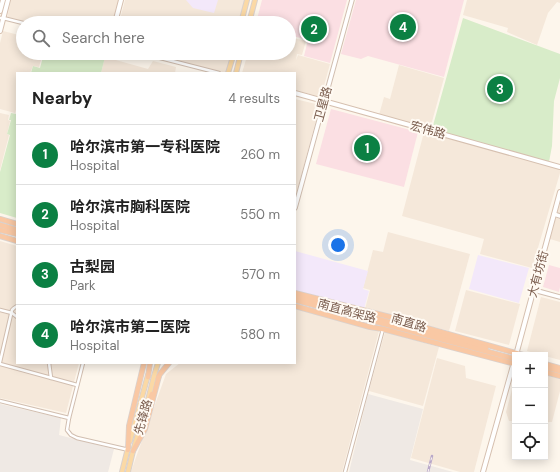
<!DOCTYPE html>
<html lang="en">
<head>
<meta charset="utf-8">
<style>
	:root { --surface:#fff; --page:#f2f2f2; --text:#222; --muted:#767676; --line:#e0e0e0; --accent:#0b8043 }
	body { margin:0; font-family:"DM Sans","Noto Sans SC",sans-serif; background:var(--page); color:var(--text) }
	.controls { position:absolute; right:12px; bottom:12px; display:grid; overflow:hidden; border-radius:0px; box-shadow:0 2px 10px #0003 }
	.controls button { width:36px; height:36px; display:grid; place-items:center; padding:0; border:0; border-bottom:1px solid var(--line); background:var(--surface); color:var(--text); font:20px sans-serif }
	.you { position:absolute; left:338px; top:245px; width:14px; height:14px; margin:-10px; border:3px solid #fff; border-radius:50%; background:#1a73e8; box-shadow:0 0 0 6px #1a73e833 }
	.badge { display:grid; place-items:center; width:26px; height:26px; border-radius:50%; background:var(--accent); color:#fff; font-size:13px; font-weight:700 }
	.pin { position:absolute; translate:-50% -50%; border:2px solid #fff; box-shadow:0 1px 4px #0006 }
	.list { margin:0; padding:0; list-style:none }
	h2 { display:flex; justify-content:space-between; align-items:center; height:52px; margin:0; padding:0 16px; font-size:17px }
	h2 small { font-size:13px; font-weight:400; color:var(--muted) }
	.list li { display:grid; grid-template-columns:26px 1fr auto; gap:12px; align-items:center; box-sizing:border-box; height:60px; padding:0 16px; border-top:1px solid var(--line) }
	.list b { display:block; font-size:15px; white-space:nowrap }
	.list p { margin:0; font-size:13px; white-space:nowrap; color:var(--muted) }
	.list em { font-size:13px; font-style:normal; color:var(--muted) }
	.icon { flex:none; width:22px; height:22px; fill:none; stroke:currentColor; stroke-width:2; stroke-linecap:round; stroke-linejoin:round }
	.map { position:relative; flex:none; width:560px; height:472px; overflow:hidden }
	.search { position:absolute; background:var(--surface); box-shadow:0 2px 10px #0003; left:16px; top:16px; width:280px; height:44px; display:flex; align-items:center; gap:10px; box-sizing:border-box; padding:0 14px; border-radius:22px; color:var(--muted); font-size:15px }
	.panel { position:absolute; background:var(--surface); box-shadow:0 2px 10px #0003; left:16px; top:72px; width:280px; height:292px; border-radius:0px }
	.map>svg:first-child { display:block }
	.residential { fill:#f5e8da }
	.industrial { fill:#efe9e4 }
	.education { fill:#f3e8fa }
	.medical { fill:#fbdfe3 }
	.green { fill:#d8ecc9 }
	.lines { fill:none; stroke-linecap:round; stroke-linejoin:round }
	.minor-casing { stroke:#d1beb0; stroke-width:4.5 }
	.tertiary-casing { stroke:#d1beb0; stroke-width:5.5 }
	.secondary-casing { stroke:#d6c0b0; stroke-width:6 }
	.primary-casing { stroke:#dad1cd; stroke-width:6 }
	.trunk-casing { stroke:#dad1cd; stroke-width:6 }
	.minor { stroke:#fff; stroke-width:2.5 }
	.tertiary { stroke:#fff; stroke-width:3.5 }
	.secondary { stroke:#fff; stroke-width:4 }
	.primary { stroke:#fbd9a5; stroke-width:4 }
	.trunk { stroke:#f9c8a4; stroke-width:4.5 }
	.rail-casing { stroke:#b9a8c9; stroke-width:2.5 }
	.rail { stroke:#fffaf3; stroke-width:1; stroke-dasharray:3; stroke-linecap:butt }
	.labels { text-anchor:middle; dominant-baseline:central; stroke-width:4; stroke-linejoin:round; paint-order:stroke }
	.street-label { font-size:12px; fill:#7a5c4d; stroke:#fffaf3 }
</style>
</head>
<body>
<div class="map">
<svg width="560" height="472" viewBox="0 0 560 472">
	<rect width="100%" height="100%" fill="#fdf6ec"/>
	<g class="residential">
		<polygon points="11,0 120,0 114,23 26,23 7,18"/>
		<polygon points="125,0 245,0 239,23 119,23"/>
		<polygon points="467,0 560,0 560,3 557,2 548,13 537,45 507,32 508,28 463,15"/>
		<polygon points="3,31 23,36 23,53 43,53 39,67 33,66 30,73 17,73 17,106 15,113 0,109 0,43"/>
		<polygon points="289,37 306,41 302,55 297,54 296,60 298,55 330,64 321,97 295,90 295,73 242,73 248,53 289,53"/>
		<polygon points="145,53 231,53 226,73"/>
		<polygon points="105,57 148,69 153,61 176,67 175,73 101,73"/>
		<polygon points="399,65 444,78 430,129 379,115 384,97 390,99"/>
		<polygon points="295,99 320,105 295,199"/>
		<polygon points="0,113 9,115 8,120 10,121 7,134 9,135 0,170"/>
		<polygon points="424,132 560,168 560,173 532,268 480,254 484,239 402,216"/>
		<polygon points="560,203 560,242 550,239"/>
		<polygon points="388,232 470,254 449,331 365,309 370,290 363,288 373,250 383,252"/>
		<polygon points="0,241 17,246 17,363 79,363 66,413 0,398"/>
		<polygon points="466,290 520,304 509,345 455,331"/>
		<polygon points="541,297 560,302 560,360 545,356 545,355 542,355 527,351"/>
		<polygon points="295,309 379,331 342,472 131,472 135,460 166,374 180,363 295,363"/>
		<polygon points="385,332 439,347 423,406 369,391"/>
		<polygon points="437,358 465,366 466,378 496,386 474,472 460,472 411,458"/>
		<polygon points="545,375 560,379 560,391 552,422 545,422"/>
		<polygon points="515,378 515,421 509,421 506,412"/>
	</g>
	<g class="industrial">
		<polygon points="368,394 423,409 410,460 453,472 349,472"/>
		<polygon points="0,404 61,418 59,435 114,449 108,472 0,472"/>
	</g>
	<g class="education">
		<polygon points="186,0 218,0 214,13 193,8"/>
		<polygon points="295,251 368,271 363,289 369,291 364,309 295,290"/>
		<polygon points="478,255 529,268 519,303 469,289"/>
	</g>
	<g class="medical">
		<polygon points="262,0 347,0 330,63 304,56 308,40 289,35 289,23 256,23"/>
		<polygon points="356,0 464,0 444,77 368,56 361,59 341,54"/>
		<polygon points="331,109 418,132 404,187 316,164"/>
		<polygon points="549,265 560,268 560,287 559,292 543,287"/>
	</g>
	<g class="green">
		<polygon points="463,18 560,54 560,78 554,101 552,146 549,162 432,129"/>
		<polygon points="44,53 106,53 101,73 31,73 33,66 40,68"/>
		<polygon points="17,109 17,218 0,213 0,172 10,135 7,134 11,120 9,120 11,113 16,114"/>
	</g>
	<g class="lines">
		<defs>
			<g id="minor">
				<polyline points="0,18 3,18 23,23"/>
				<polyline points="141,53 219,73"/>
				<polyline points="0,310 12,313 17,317"/>
				<polyline points="0,362 12,310 14,308 17,306"/>
				<polyline points="49,363 51,378"/>
				<polyline points="0,364 77,385"/>
				<polyline points="0,401 69,418 67,430 71,435 77,438 129,450"/>
				<polyline points="69,418 83,363"/>
				<polyline points="345,472 383,329"/>
			</g>
			<g id="tertiary">
				<polyline points="295,208 352,0"/>
				<polyline points="554,214 560,216"/>
				<polyline points="534,290 560,297"/>
			</g>
			<g id="secondary">
				<polyline points="0,11 3,0"/>
				<polyline points="115,23 121,0"/>
				<polyline points="0,31 8,0"/>
				<polyline points="295,93 560,167"/>
				<polyline points="516,355 560,192"/>
				<polyline points="483,472 514,362"/>
			</g>
			<g id="primary">
				<polyline points="241,23 247,0"/>
				<polyline points="249,23 255,0"/>
				<polyline points="228,73 234,53"/>
				<polyline points="236,73 241,53"/>
				<polyline points="148,400 154,376 158,363"/>
				<polyline points="130,441 148,375"/>
				<polyline points="122,472 128,448"/>
				<polyline points="128,472 133,451 145,409"/>
			</g>
			<g id="trunk">
				<polyline points="0,219 17,224"/>
				<polyline points="0,225 17,230"/>
				<polyline points="0,230 17,234"/>
				<polyline points="0,236 17,241"/>
				<polyline points="295,293 418,324 423,327 523,355"/>
				<polyline points="295,297 486,348"/>
				<polyline points="295,300 515,359"/>
				<polyline points="295,306 370,327 383,329 515,364"/>
				<polyline points="545,364 560,368"/>
				<polyline points="545,367 560,371"/>
				<polyline points="545,372 560,376"/>
				<polyline points="148,377 150,363"/>
				<polyline points="158,378 160,374 169,363"/>
				<polyline points="145,411 152,394"/>
				<polyline points="128,450 129,426 144,363"/>
				<polyline points="133,451 145,429 159,376"/>
			</g>
		</defs>
		<use href="#minor" class="minor-casing"/>
		<use href="#tertiary" class="tertiary-casing"/>
		<use href="#secondary" class="secondary-casing"/>
		<use href="#primary" class="primary-casing"/>
		<use href="#trunk" class="trunk-casing"/>
		<use href="#minor" class="minor"/>
		<use href="#tertiary" class="tertiary"/>
		<use href="#secondary" class="secondary"/>
		<use href="#primary" class="primary"/>
		<use href="#trunk" class="trunk"/>
		<defs>
			<polyline id="rail" points="428,472 432,456"/>
		</defs>
		<use href="#rail" class="rail-casing"/>
		<use href="#rail" class="rail"/>
	</g>
	<g class="labels">
		<g class="street-label">
			<text transform="translate(323 104) rotate(-75)">卫星路</text>
			<text transform="translate(428 130) rotate(16)">宏伟路</text>
			<text transform="translate(538 274) rotate(-75)">大有坊街</text>
			<text transform="translate(347 311) rotate(15)">南直高架路</text>
			<text transform="translate(409 323) rotate(17)">南直路</text>
			<text transform="translate(143 417) rotate(-74)">先锋路</text>
		</g>
	</g>
</svg>
<div class="controls">
<button>+</button>
<button>−</button>
<button><svg class="icon" aria-label="locate" viewBox="0 0 24 24"><circle cx="12" cy="12" r="6"/><path d="M12 2v4M12 18v4M2 12h4M18 12h4"/></svg></button>
</div>
<div class="you"></div>
<div class="pin badge" style="left:367px;top:148px">1</div>
<div class="pin badge" style="left:314px;top:29px">2</div>
<div class="pin badge" style="left:500px;top:89px">3</div>
<div class="pin badge" style="left:403px;top:27px">4</div>
<div class="search"><svg class="icon" aria-label="search" viewBox="0 0 24 24"><circle cx="10" cy="10" r="6"/><path d="M15 15l6 6"/></svg>Search here</div>
<section class="panel">
<h2>Nearby<small>4 results</small></h2>
<ul class="list">
<li><span class="badge">1</span><div><b>哈尔滨市第一专科医院</b><p>Hospital</p></div><em>260 m</em></li>
<li><span class="badge">2</span><div><b>哈尔滨市胸科医院</b><p>Hospital</p></div><em>550 m</em></li>
<li><span class="badge">3</span><div><b>古梨园</b><p>Park</p></div><em>570 m</em></li>
<li><span class="badge">4</span><div><b>哈尔滨市第二医院</b><p>Hospital</p></div><em>580 m</em></li>
</ul>
</section>
</div>
</body>
</html>
